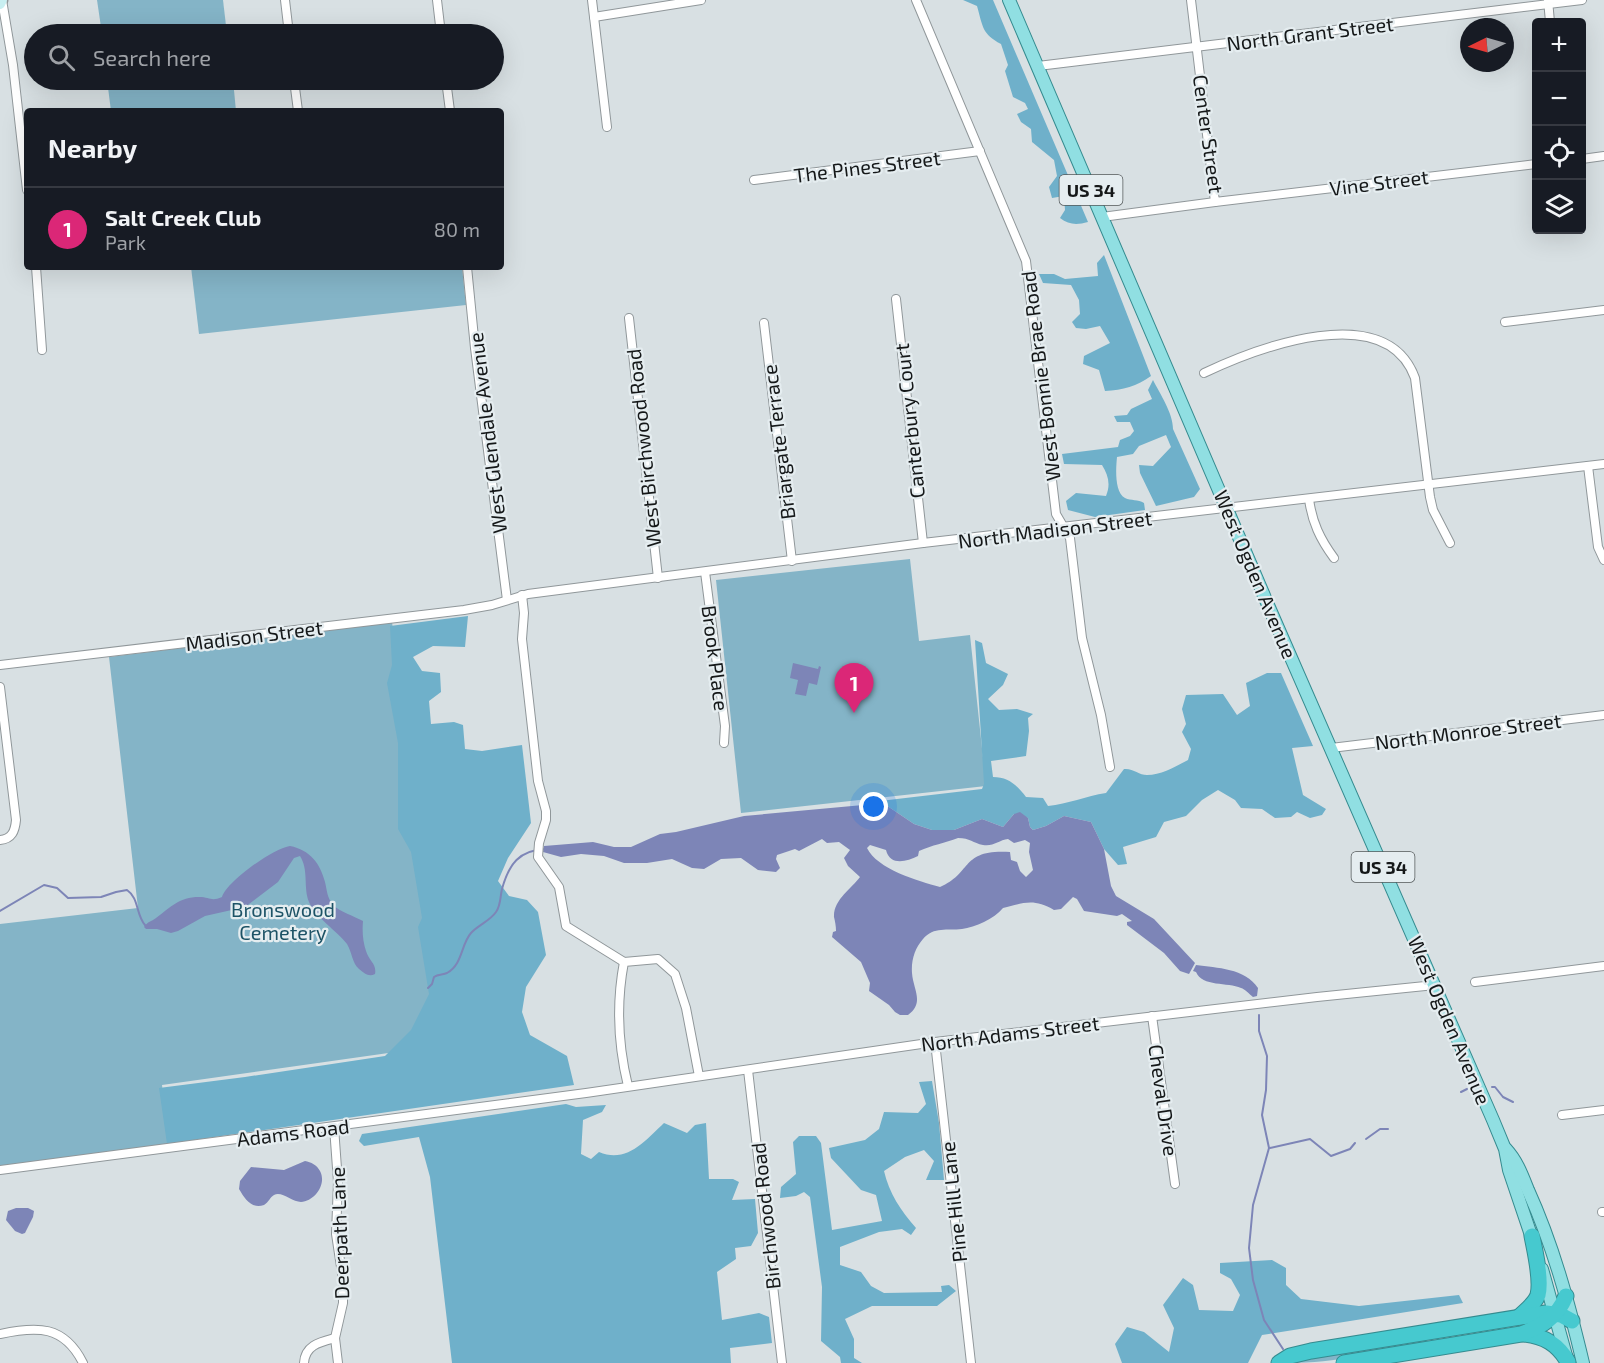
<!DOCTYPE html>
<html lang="en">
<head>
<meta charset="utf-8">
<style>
	:root { --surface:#171b24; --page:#242831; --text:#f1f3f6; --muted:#9ea1a6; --line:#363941; --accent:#db2777 }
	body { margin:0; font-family:"Exo 2",sans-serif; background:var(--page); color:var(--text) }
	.controls { position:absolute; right:18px; top:18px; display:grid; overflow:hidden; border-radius:6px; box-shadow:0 6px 24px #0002 }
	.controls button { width:54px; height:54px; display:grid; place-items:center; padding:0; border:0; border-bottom:2px solid var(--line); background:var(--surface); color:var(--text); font:30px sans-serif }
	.compass { position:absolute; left:1460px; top:18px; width:54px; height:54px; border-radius:50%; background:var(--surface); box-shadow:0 6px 24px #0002; rotate:265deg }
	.you { position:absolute; left:874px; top:807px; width:21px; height:21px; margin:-15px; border:4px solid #fff; border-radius:50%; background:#1a73e8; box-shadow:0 0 0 9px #1a73e833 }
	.badge { display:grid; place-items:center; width:39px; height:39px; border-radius:50%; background:var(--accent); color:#fff; font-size:20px; font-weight:700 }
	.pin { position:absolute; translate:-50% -50px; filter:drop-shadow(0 2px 3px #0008) }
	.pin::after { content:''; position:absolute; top:32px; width:21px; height:18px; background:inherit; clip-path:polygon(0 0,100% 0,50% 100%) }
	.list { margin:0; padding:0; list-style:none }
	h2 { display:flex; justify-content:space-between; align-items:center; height:78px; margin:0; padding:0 24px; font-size:26px }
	h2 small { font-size:20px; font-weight:400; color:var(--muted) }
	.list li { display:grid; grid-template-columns:39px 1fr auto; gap:18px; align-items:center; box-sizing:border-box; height:84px; padding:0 24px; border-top:2px solid var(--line) }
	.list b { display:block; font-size:22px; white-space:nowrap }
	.list p { margin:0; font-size:20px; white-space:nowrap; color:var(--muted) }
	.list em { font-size:20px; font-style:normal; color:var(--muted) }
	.icon { flex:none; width:33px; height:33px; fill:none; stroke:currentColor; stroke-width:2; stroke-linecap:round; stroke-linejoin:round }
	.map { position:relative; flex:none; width:1604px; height:1363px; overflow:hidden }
	.search { position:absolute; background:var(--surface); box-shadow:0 6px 24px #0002; left:24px; top:24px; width:480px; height:66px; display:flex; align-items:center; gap:15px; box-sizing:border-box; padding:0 21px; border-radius:33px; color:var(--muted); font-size:22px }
	.panel { position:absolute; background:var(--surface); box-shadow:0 6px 24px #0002; left:24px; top:108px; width:480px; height:162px; border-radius:6px }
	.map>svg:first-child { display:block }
	.green { fill:#84b4c7 }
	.forest { fill:#6fb0ca }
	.water { fill:#7d85b7; fill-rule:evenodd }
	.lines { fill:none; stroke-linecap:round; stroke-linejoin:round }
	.stream { stroke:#7d85b7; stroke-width:2 }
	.street-casing { stroke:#90979a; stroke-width:10 }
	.secondary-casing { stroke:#90979a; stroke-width:13 }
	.primary-casing { stroke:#358b8f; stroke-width:14 }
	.highway-casing { stroke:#358b8f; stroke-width:17 }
	.street { stroke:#fff; stroke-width:8 }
	.secondary { stroke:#c8eff1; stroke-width:10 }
	.primary { stroke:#90dfe2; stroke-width:12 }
	.highway { stroke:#46c9cf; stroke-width:15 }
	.labels { text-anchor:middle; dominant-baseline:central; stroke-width:4.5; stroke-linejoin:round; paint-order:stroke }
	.shield { fill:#e5edf0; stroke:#53585a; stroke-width:1.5 }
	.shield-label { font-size:18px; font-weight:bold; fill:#151819 }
	.street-label { font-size:20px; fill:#151819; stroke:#e5edf0 }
	.park-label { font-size:20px; fill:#1d5366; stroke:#e5edf0 }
</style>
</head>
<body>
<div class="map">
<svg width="1604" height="1363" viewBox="0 0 1604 1363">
	<rect width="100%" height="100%" fill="#d8e0e3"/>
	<g class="green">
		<polygon points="97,0 223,0 227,34 102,34"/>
		<polygon points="107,80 233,80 236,111 111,111"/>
		<polygon points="191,267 462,267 466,305 199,334"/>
		<polygon points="910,559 919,641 970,635 986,786 741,813 716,580"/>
		<polygon points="392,622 445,1045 162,1085 169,1145 0,1166 0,924 138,908 109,657"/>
		<path d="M1424,1338L1426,1343C1384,1352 1332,1363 1290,1363L1297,1359Z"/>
	</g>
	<g class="forest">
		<path d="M963,0H993L1088,222C1077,225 1069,225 1060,218L1065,210L1064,196L1052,198L1049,187L1057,176L1054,160L1032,142L1031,129L1021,122L1017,114L1028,109L1025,103L1013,97L1005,71L1008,65L1001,44C982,34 983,27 977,6Z"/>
		<path d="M1104,255L1151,376C1137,386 1123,390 1105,391L1099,370L1083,364L1084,356L1110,343L1100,326L1086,329L1076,328L1072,322L1080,314L1079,300L1071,285L1043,283L1039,274H1054L1065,279L1098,276L1097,263Z"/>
		<path d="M1153,380C1160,394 1173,413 1173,429L1200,489L1194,497L1156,506L1140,473L1139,465L1153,466L1171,447L1166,435L1139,446L1133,454L1117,457C1116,467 1114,492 1125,498C1131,501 1138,499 1144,503L1145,510L1095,517L1068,510L1066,501L1076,493L1106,496C1111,484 1108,475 1102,465L1064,464L1062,454L1118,447L1120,440L1130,436L1134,431L1130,422H1117L1114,416L1127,415L1131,409L1152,399L1148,390Z"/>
		<polygon points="468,616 465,647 433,646 413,657 422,671 440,673 441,692 429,701 431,724 454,722 463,725 465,749 482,751 522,745 531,823 508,858 498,881 509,896 527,900 538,912 546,955 526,987 522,1012 530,1035 567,1056 574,1085 167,1144 159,1088 245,1077 385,1056 411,1030 429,994 418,927 422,918 411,852 398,829 398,743 387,683 392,665 390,626"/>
		<path d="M975,640L982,643L986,663L1008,674L1003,685L988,699L999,710L1017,709L1033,714L1028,718L1029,731L1026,756L991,761L993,777C1008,777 1017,785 1026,797L1043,798L1048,806C1068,804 1086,796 1106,793L1124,769C1133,768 1139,775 1147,775C1162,775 1176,766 1188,760L1191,749L1182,732L1186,724L1182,709L1186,695L1223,694L1237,715L1250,706L1246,683L1267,673H1281L1313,746L1292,748L1303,795L1326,809L1322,815L1310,818L1297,812L1291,817L1275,818L1262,809L1241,808L1235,800L1218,790L1202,800L1186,816L1164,822L1156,837L1123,847L1127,864L1118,865L1104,849L1091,822L1064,816L1046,826L1033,830L1030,827L1028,818L1014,814L1003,827L982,819L954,830H932L914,824L880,801L982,789L984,784Z"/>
		<path d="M932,1081L939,1123L944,1180H926L934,1161L924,1150L905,1157L884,1171C889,1193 901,1211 916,1228L911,1235L902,1229L879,1232L840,1247V1265L861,1272L871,1286L884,1293L942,1292L941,1286L949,1285L956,1291L937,1306H872L845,1319L854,1339V1358L862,1363H841L840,1357L821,1341L822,1287L810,1197L804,1192L796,1196L780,1198L781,1187L796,1174L793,1142L799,1136H816L821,1143L832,1230L882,1221L876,1195L861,1190L831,1158L829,1148L865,1140L879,1129L884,1112L918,1113L926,1104L919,1082Z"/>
		<path d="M566,1104L576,1107L606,1105L602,1112L583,1120L581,1154L591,1159L599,1152C627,1164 646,1140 664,1123L687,1133L695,1125L706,1123L709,1179H733L739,1182L732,1200L755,1199L758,1233L751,1246L735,1248L736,1259L717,1272L722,1320L759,1313L769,1317L772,1343L730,1348L731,1363H452L430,1177L419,1137L364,1146L359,1141L362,1134Z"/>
		<polygon points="1272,1260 1286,1268 1286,1285 1301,1299 1359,1306 1459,1295 1463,1303 1262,1335 1248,1363 1122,1363 1115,1344 1127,1327 1144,1332 1169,1352 1174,1328 1163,1305 1183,1278 1193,1285 1199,1310 1233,1311 1240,1295 1231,1279 1220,1273 1220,1263"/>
	</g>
	<g class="water">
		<polygon points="793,663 818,669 819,666 821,667 817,685 809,683 806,696 795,694 798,680 790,678"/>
		<path d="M880,801L914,824L932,830H954L982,819L1003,827L1014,814L1020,812L1028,818L1030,827L1033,830L1046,826L1064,816L1091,822L1104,849L1111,886L1116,896L1154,919L1195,963L1189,974L1180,971L1164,953L1127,925V922L1132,921L1122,914L1117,916L1084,911L1077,899L1073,897L1061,909L1054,910C1034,898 1023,903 1003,908C994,919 975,927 962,929C947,931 934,926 923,939C915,948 911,960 912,973C913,989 925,1003 908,1015H900L895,1012L889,1005L869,991L870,983L861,962L832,937L833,932L836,931C836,926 835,921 834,917C833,900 852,888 860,877L848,866L844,858L850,850L839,842L827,843L822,839L799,851L795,849L777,855L776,859L780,868L776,872L758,870L741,858L721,859L704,869L692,868L672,859L647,863H624L604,856L581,854L561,857L543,852L544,846L593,842L614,847H631L660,834L676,832L744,816L874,804ZM958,838C970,838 973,843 983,845C993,847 999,840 1008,839L1014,843L1025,840L1030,843L1029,852L1033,870L1026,877L1020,871L1017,862L1011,860L1010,852C960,849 973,873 940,887C918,881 877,869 867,848L870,845L886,850C890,866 906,862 918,856L919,851C932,845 945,843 958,838Z"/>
		<path d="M290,846C310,850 320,863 325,882C327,890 327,898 333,905C340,912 354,916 363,921C362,932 363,942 366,951C369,961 377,964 375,974C369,977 365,974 359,969C352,963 352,952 347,944C337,931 315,917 309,902C303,887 309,870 300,856L294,858L278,882L245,907L205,916L178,931L171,933L157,929H146L144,927C148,921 151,922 156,918C171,907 179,897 199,897C210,897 211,902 222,897C227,881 274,848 290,846Z"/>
		<path d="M1196,965C1217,968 1245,968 1258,988L1257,996L1253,997C1249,994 1245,989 1241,988C1228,982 1202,987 1196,972L1193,971Z"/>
		<path d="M305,1161C311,1162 317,1165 320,1171C327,1184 315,1201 301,1202C292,1202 282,1191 274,1195C270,1197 269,1202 264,1205C251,1209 245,1199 239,1189L240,1181L251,1167L284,1170Z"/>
		<polygon points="16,1208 28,1208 34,1211 33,1217 25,1233 22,1234 15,1231 6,1220 8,1211"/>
	</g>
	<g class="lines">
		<g class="stream">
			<path d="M0,911L44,885L57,888L68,898L101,897L116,892L127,890C139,898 136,915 145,925"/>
			<path d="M428,988L432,984L434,977C438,974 443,975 447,973C463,964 461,944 471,933C478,925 490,921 496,912C501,905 500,897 502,889C509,864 519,850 546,849"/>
			<polyline points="1259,1015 1259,1031 1267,1056 1266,1090 1262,1115 1269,1148 1253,1205 1249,1248 1253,1280 1264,1320 1283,1349"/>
			<polyline points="1492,1087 1495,1087 1503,1097 1513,1102"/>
			<polyline points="1461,1092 1467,1089"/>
			<polyline points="1366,1139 1380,1129 1388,1129"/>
			<polyline points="1270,1148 1310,1139 1331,1156 1350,1149 1355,1143"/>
		</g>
		<defs>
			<g id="street">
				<polyline points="2,0 13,65 27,190"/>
				<polyline points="285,0 289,34"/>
				<polyline points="437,0 441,34"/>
				<polyline points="592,0 607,127"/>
				<polyline points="916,0 1026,261 1056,514 1070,538 1082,638 1101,715 1110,767"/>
				<polyline points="1191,0 1215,202 1536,164"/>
				<polyline points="1548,0 1550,22"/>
				<polyline points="594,17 701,0"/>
				<polyline points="1038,66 1582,0"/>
				<polyline points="294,80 298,111"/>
				<polyline points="446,80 450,111"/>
				<polyline points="1582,159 1604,156"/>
				<polyline points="754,180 980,151"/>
				<polyline points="1102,217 1215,202"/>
				<polyline points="36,267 42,350"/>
				<polyline points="467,267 475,348 507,600"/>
				<polyline points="896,299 923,543"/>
				<polyline points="629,318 658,578"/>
				<polyline points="1505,322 1604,310"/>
				<polyline points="764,323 792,561"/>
				<path d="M1204,373C1257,348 1386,298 1415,378L1430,497L1433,510L1450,543"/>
				<polyline points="1588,466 1598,547 1604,560"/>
				<path d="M1309,499C1312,522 1320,539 1334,558"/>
				<polyline points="705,572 725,726 724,743"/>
				<polyline points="522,595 524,613 522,639 538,781 546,811 546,820 539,843 538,857 559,887 566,926 624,962"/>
				<polyline points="0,665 464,610 492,605 528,594 923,543 1604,464"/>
				<path d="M0,687L16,820C15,831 12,839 0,840"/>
				<polyline points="1331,748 1604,715"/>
				<polyline points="1475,982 1604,966"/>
				<polyline points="1152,1016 1175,1184"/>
				<polyline points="935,1042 971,1363"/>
				<polyline points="748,1070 782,1363"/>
				<path d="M628,1086C618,1045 616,1004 624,962L658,959L675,974L686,1008L699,1076"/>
				<polyline points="1562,1115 1604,1110"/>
				<polyline points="334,1127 338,1182 336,1234 343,1280 343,1303 335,1338 338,1363"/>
				<polyline points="0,1170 586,1093 935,1042 1317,997 1435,985"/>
				<polyline points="1602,1212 1604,1212"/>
				<path d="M0,1334C37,1326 64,1325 83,1363"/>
				<path d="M304,1363C305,1345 320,1342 335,1338"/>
			</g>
			<polyline id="secondary" points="0,4 2,0"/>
			<g id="primary">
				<polyline points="1009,0 1268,605 1493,1120 1505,1149 1509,1170 1534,1244"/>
				<path d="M1506,1149C1517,1161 1522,1175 1528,1190C1553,1245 1569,1304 1583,1363"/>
				<polyline points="1542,1269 1567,1359"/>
			</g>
			<g id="highway">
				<path d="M1519,1317C1525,1311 1535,1304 1538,1295C1542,1280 1535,1252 1532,1236"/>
				<path d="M1524,1334C1544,1336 1558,1344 1568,1362"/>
				<polyline points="1279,1363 1290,1356 1311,1351 1546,1313 1561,1315 1572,1321"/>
				<path d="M1344,1363L1521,1334C1542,1326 1557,1318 1566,1296"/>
			</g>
		</defs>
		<use href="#street" class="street-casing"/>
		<use href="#secondary" class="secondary-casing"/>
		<use href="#primary" class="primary-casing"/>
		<use href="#highway" class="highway-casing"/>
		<use href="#street" class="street"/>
		<use href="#secondary" class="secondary"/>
		<use href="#primary" class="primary"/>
		<use href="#highway" class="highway"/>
	</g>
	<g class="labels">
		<g class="shield">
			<rect x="1059.5" y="175" width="63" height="30" rx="4.5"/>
			<rect x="1351.5" y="852" width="63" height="30" rx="4.5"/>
		</g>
		<g class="shield-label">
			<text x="1091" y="190">US 34</text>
			<text x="1383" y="867">US 34</text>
		</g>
		<g class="street-label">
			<text transform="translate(1310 33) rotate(-7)">North Grant Street</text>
			<text transform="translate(1209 134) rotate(82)">Center Street</text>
			<text transform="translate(867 166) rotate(-7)">The Pines Street</text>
			<text transform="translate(1379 182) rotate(-7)">Vine Street</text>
			<text transform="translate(1040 376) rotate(-97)">West Bonnie Brae Road</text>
			<text transform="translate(909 421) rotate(-96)">Canterbury Court</text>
			<text transform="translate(487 433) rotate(-97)">West Glendale Avenue</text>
			<text transform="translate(778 442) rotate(-97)">Briargate Terrace</text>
			<text transform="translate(643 448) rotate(-96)">West Birchwood Road</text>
			<text transform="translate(1055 529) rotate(-7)">North Madison Street</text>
			<text transform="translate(1256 574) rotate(67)">West Ogden Avenue</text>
			<text transform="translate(254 635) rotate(-7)">Madison Street</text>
			<text transform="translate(716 658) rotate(83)">Brook Place</text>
			<text transform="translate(1468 731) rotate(-7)">North Monroe Street</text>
			<text transform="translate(1450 1020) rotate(67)">West Ogden Avenue</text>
			<text transform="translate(1010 1033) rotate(-7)">North Adams Street</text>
			<text transform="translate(1164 1100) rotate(82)">Cheval Drive</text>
			<text transform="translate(293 1132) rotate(-7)">Adams Road</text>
			<text transform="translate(953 1202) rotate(-96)">Pine Hill Lane</text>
			<text transform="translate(765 1216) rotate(-96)">Birchwood Road</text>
			<text transform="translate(339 1233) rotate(-92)">Deerpath Lane</text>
		</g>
		<g class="park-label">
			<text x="283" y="909">Bronswood<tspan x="283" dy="23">Cemetery</tspan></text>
		</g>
	</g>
</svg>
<div class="controls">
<button>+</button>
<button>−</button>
<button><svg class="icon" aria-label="locate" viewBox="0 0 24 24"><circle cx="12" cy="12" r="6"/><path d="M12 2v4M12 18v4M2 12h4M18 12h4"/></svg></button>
<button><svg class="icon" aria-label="layers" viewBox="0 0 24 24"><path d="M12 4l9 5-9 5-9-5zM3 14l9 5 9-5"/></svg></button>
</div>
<svg class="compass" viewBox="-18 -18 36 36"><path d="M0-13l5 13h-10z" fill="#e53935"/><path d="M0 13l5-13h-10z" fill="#9ea1a6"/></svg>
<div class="you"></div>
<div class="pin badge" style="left:854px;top:713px">1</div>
<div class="search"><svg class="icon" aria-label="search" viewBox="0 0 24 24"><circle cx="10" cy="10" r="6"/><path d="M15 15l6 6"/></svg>Search here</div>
<section class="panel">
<h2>Nearby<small></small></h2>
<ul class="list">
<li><span class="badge">1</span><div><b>Salt Creek Club</b><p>Park</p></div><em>80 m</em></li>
</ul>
</section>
</div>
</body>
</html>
